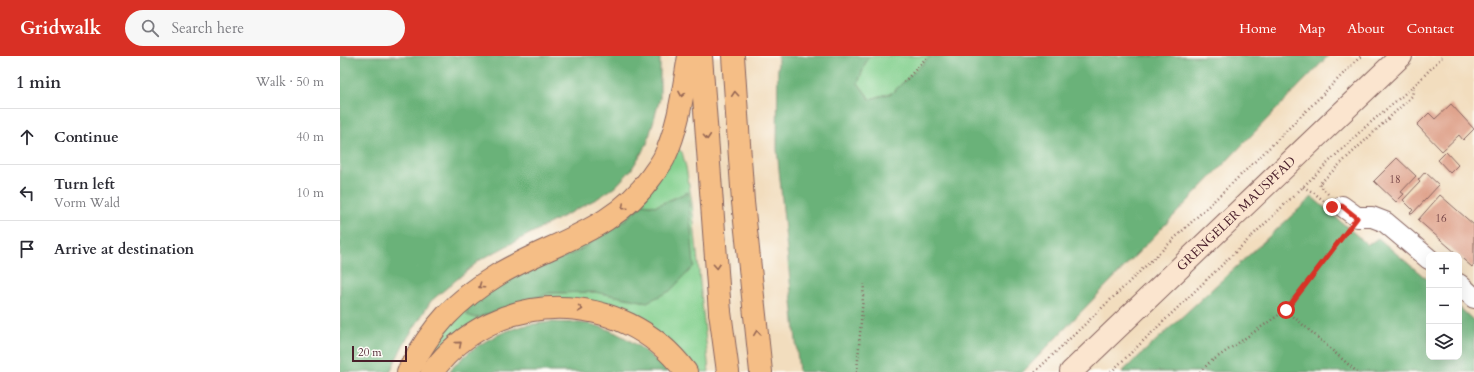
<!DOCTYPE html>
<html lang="en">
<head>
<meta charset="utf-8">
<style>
	:root { --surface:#fff; --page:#f7f7f7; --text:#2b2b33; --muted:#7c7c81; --line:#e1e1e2; --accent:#d93025 }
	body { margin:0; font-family:Cardo,serif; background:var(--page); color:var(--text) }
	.controls { position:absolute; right:12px; bottom:12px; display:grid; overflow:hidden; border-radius:8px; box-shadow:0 4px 16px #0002 }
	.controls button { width:36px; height:36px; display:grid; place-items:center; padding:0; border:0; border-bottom:1px solid var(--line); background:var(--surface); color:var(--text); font:20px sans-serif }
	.scale { position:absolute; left:12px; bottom:10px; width:55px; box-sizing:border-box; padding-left:4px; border:2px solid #4a1f2b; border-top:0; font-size:11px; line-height:14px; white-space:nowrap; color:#4a1f2b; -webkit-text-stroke:3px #fdfcf7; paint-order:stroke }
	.stop { position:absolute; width:12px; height:12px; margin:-9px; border:3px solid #d93025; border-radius:50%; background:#fff }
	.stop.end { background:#d93025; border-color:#fff; box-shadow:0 1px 4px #0008 }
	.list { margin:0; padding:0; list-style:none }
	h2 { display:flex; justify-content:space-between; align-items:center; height:52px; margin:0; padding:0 16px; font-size:17px }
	h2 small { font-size:13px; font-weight:400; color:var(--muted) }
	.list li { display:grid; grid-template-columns:26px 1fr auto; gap:12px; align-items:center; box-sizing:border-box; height:56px; padding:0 16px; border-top:1px solid var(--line) }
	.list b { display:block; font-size:15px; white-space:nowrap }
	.list p { margin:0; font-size:13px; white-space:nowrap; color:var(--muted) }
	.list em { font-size:13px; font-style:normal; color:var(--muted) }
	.icon { flex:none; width:22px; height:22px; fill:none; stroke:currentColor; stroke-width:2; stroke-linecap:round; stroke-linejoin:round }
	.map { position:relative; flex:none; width:1134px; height:316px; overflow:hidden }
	header { display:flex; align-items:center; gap:24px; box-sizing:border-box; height:56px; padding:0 20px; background:var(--accent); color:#fff }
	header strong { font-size:19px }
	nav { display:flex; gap:22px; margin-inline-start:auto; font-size:14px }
	.search { width:280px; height:36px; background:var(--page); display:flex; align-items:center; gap:10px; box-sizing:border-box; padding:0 14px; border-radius:22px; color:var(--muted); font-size:15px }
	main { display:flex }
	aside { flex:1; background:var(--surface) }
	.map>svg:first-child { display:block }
	.green { fill:#83d08e; stroke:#66785c; fill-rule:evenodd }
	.forest { fill:#6ab279; stroke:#5a6852 }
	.building { fill:#de9f87 }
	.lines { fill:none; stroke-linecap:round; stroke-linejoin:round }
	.minor-casing { stroke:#85625e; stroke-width:22 }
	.secondary-casing { stroke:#85625e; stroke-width:24 }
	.trunk-casing { stroke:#85625e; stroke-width:24 }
	.motorway-casing { stroke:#85625e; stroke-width:24 }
	.path { stroke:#85625e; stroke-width:2.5; stroke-dasharray:1 3; stroke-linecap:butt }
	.minor { stroke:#fff; stroke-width:20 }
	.secondary { stroke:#fbe5cf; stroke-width:22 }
	.trunk { stroke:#f5be86; stroke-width:22 }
	.motorway { stroke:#f5be86; stroke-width:22 }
	.oneway { stroke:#976754 }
	.route { stroke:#d93025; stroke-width:5 }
	.labels { text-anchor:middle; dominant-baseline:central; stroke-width:3; stroke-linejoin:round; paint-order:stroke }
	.number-label { font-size:11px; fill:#6f3f42 }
	.street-label { font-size:13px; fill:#4a1f2b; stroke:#fdfcf7 }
</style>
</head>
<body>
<header>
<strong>Gridwalk</strong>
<div class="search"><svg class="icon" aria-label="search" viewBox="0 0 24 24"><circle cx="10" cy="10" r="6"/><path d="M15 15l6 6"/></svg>Search here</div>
<nav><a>Home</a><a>Map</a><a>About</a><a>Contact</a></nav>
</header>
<main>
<aside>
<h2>1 min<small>Walk · 50 m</small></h2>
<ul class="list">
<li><svg class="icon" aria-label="ahead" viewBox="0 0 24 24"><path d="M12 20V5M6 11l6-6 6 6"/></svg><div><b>Continue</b></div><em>40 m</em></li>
<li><svg class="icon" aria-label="left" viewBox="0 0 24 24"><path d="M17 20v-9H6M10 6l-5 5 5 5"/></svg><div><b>Turn left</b><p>Vorm Wald</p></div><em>10 m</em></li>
<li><svg class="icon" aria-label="arrive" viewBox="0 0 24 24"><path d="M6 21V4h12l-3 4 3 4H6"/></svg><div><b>Arrive at destination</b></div></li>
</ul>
</aside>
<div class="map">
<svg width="1134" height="316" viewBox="0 0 1134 316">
	<rect width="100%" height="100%" fill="#fdfcf7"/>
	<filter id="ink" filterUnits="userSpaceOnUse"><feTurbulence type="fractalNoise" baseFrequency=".025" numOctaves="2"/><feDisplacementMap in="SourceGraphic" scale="8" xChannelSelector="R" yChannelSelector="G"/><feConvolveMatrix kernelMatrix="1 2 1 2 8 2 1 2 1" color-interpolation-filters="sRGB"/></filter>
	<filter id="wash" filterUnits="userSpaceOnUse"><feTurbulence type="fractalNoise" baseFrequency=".012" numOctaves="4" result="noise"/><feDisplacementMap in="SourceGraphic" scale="16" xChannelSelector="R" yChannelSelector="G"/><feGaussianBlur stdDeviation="0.9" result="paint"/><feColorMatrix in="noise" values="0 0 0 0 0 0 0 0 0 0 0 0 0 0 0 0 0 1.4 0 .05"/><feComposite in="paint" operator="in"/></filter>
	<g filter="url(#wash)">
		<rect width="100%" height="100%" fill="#f2ddbe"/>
		<g class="green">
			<polygon points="530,0 591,0 552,37 530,43 518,27 527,3"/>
			<path d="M338,93L342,96L346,111L352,147L369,316H354L330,287L200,246L84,316H75L106,268L156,227L249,183ZM348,136L307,246L255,236L210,237L169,223L237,196L285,164L303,148L316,150Z"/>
		</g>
		<g class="forest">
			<polygon points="0,0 320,0 320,42 307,88 291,114 275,131 258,142 140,204 91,245 63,289 50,316 0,316"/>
			<polygon points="438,0 530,0 527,3 518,27 530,43 552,37 591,0 988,0 683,316 459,316 437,93"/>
			<polygon points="348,136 354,210 330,235 307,246 255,236 210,237 136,262 127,259 127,249 169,223 237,196 285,164 303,148 316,150"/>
			<polygon points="972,141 1028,189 1038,182 1089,225 1089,301 1119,301 1119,251 1134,265 1134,316 782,316"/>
			<path d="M210,266C223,267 237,266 250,268C281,275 307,294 328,316H109C126,295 150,280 176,272C187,268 199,268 210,266Z"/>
		</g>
		<g id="blocks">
			<g class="building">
				<polygon points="1111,48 1134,73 1123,84 1119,79 1102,95 1077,69 1089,57 1095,63"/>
				<polygon points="1106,96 1118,109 1110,117 1098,104"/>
				<polygon points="1057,102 1076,120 1061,136 1064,138 1056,146 1034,125"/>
				<polygon points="1085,116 1099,129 1072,158 1070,157 1073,154 1063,144 1080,126 1078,124"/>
				<polygon points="1100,139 1134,169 1134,208 1132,211 1078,164"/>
			</g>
		</g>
	</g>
	<g filter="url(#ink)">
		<use href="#blocks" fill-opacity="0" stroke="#85625e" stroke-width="1"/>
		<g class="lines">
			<defs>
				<g id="minor">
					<polyline points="1002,150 1017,161 1032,161 1045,166 1089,203"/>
					<polyline points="1119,228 1134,242"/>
				</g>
				<g id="secondary">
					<path id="s1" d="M731,316L1061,0"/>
				</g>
				<g id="trunk">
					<polyline points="361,0 380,256"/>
					<polyline points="393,0 403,146 421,316"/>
					<path d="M68,316C91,271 116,244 159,218C213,186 274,175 312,120C316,114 321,108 324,102C339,70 343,35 349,0"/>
				</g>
				<g id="motorway">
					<polyline points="380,256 388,316"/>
					<path d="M92,316C155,230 283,231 346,316"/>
				</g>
			</defs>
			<use href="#minor" class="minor-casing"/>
			<use href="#secondary" class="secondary-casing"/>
			<use href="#trunk" class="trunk-casing"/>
			<use href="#motorway" class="motorway-casing"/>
			<g class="path">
				<polyline points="564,26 588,0"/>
				<polyline points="963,131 973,136 984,145"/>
				<polyline points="988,138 979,128 1072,40 1074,30"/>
				<polyline points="946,254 1006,176"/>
				<polyline points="517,316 524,228"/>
				<polyline points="695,316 930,91 1021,0"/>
				<polyline points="771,316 1024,72 1075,29 1103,0"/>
				<polyline points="860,316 869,307 946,254 1017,316"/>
			</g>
			<use href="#minor" class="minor"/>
			<use href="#secondary" class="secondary"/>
			<use href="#trunk" class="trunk"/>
			<use href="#motorway" class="motorway"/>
		</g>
		<defs><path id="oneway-chevron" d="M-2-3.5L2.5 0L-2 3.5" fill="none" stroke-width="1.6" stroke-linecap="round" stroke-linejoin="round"/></defs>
		<g class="oneway">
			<use href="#oneway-chevron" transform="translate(342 38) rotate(100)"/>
			<use href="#oneway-chevron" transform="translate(395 38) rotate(-94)"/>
			<use href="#oneway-chevron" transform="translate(367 81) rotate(86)"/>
			<use href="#oneway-chevron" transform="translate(284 151) rotate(139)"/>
			<use href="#oneway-chevron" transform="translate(377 210) rotate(86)"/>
			<use href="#oneway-chevron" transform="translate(141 230) rotate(146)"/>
			<use href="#oneway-chevron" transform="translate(240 253) rotate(8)"/>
			<use href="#oneway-chevron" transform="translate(417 277) rotate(-96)"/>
			<use href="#oneway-chevron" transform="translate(119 288) rotate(-40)"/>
		</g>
	</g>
	<g class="lines" filter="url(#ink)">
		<polyline class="route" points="946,254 1017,162 1002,150 992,151"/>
	</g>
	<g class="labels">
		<g class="number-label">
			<text x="1055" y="123">18</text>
			<text x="1101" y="162">16</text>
		</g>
		<g class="street-label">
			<text stroke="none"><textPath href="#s1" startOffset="229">GRENGELER MAUSPFAD</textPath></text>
		</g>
	</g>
</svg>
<div class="controls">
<button>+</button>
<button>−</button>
<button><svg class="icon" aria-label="layers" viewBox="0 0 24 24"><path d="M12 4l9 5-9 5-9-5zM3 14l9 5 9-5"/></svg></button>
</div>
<div class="scale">20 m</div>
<div class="stop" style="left:946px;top:254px"></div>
<div class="stop end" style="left:992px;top:151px"></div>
</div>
</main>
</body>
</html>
